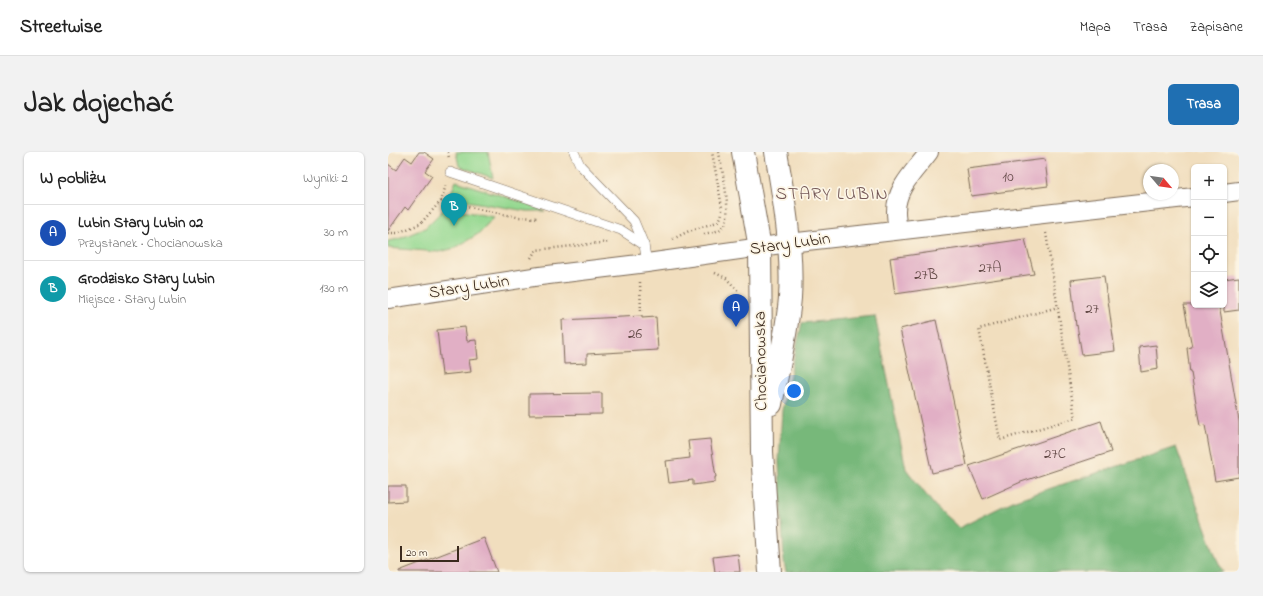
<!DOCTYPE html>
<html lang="pl">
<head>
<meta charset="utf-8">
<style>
	:root { --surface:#fff; --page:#f2f2f2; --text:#222; --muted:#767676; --line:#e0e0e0; --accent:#1f6fb2 }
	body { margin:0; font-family:"Indie Flower",sans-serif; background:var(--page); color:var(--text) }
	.controls { position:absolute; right:12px; top:12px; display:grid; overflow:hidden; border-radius:6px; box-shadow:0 1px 3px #0004 }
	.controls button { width:36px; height:36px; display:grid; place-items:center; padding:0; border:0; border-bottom:1px solid var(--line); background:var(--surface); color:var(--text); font:20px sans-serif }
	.compass { position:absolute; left:755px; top:12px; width:36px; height:36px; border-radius:50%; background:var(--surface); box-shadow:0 1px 3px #0004; rotate:119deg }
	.scale { position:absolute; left:12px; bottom:10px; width:59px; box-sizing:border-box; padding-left:4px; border:2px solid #3b2a1e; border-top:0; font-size:11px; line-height:14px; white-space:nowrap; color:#3b2a1e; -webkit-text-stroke:3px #fcf5e5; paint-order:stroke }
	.you { position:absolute; left:406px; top:239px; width:14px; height:14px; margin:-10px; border:3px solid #fff; border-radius:50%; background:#1a73e8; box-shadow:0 0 0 6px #1a73e833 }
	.badge { display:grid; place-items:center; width:26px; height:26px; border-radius:50%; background:var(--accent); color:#fff; font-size:13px; font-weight:700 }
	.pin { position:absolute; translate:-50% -33px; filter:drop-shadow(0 1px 2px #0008) }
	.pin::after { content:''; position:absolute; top:21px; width:14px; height:12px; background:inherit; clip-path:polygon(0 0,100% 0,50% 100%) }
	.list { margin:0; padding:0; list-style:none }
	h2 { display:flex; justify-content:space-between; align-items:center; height:52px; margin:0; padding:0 16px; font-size:17px }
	h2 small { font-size:13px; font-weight:400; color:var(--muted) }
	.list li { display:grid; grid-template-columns:26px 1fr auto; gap:12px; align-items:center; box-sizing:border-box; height:56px; padding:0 16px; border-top:1px solid var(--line) }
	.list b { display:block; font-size:15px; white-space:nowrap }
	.list p { margin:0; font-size:13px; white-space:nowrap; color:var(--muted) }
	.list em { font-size:13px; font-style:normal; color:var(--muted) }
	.icon { flex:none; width:22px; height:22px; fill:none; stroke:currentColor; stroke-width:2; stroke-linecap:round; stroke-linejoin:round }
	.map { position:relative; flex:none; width:851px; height:420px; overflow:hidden; border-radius:6px }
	header { display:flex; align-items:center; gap:24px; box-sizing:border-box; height:56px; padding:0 20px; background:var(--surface); border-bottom:1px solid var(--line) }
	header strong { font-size:19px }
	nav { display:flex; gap:22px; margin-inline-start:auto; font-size:14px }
	.intro { display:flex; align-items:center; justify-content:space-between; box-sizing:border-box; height:96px; padding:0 24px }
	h1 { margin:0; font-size:28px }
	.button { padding:10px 18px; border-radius:6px; background:var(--accent); color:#fff; font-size:14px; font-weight:700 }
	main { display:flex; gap:24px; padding:0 24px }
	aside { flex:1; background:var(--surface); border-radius:6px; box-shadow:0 1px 3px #0004 }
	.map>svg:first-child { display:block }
	.green { fill:#94d890; stroke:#688157 }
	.forest { fill:#77b87a; stroke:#59714c }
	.building { fill:#e1afc5 }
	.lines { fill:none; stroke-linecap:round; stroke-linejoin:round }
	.service-casing { stroke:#7b6956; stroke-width:10 }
	.minor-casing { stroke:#7b6956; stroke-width:20 }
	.tertiary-casing { stroke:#7b6956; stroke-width:24 }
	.path { stroke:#7b6956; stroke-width:2.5; stroke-dasharray:1 3; stroke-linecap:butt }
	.service { stroke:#fff; stroke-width:9 }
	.minor { stroke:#fff; stroke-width:18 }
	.tertiary { stroke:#fff; stroke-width:22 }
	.labels { text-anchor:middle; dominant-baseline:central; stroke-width:3.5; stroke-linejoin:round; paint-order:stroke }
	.number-label { font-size:15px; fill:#644b48 }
	.street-label { font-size:17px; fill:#3b2a1e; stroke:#fcf5e5 }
	.neighbourhood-label { font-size:18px; letter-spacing:1px; fill:#755958; stroke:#fcf5e5 }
</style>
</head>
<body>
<header>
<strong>Streetwise</strong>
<nav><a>Mapa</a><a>Trasa</a><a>Zapisane</a></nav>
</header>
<div class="intro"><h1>Jak dojechać</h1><a class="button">Trasa</a></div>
<main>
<aside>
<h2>W pobliżu<small>Wyniki: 2</small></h2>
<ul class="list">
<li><span class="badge" style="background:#1a4fb4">A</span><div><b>Lubin Stary Lubin 02</b><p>Przystanek · Chocianowska</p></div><em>30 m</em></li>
<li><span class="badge" style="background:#0f9aa8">B</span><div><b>Grodzisko Stary Lubin</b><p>Miejsce · Stary Lubin</p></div><em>130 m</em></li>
</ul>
</aside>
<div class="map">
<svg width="851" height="420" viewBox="0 0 851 420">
	<rect width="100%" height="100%" fill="#fcf5e5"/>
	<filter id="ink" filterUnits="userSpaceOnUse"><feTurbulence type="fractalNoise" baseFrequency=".025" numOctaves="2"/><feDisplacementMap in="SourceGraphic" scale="8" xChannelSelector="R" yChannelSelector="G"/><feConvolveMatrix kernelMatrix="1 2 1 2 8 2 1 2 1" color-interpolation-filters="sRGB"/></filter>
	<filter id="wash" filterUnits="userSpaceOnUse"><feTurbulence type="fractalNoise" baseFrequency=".012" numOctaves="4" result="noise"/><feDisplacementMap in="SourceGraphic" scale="16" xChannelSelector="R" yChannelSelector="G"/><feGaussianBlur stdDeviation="0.9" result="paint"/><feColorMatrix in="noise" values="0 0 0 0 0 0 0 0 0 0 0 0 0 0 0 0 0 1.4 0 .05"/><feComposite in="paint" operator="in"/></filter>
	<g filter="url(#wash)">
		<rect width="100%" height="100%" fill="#f1debe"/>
		<g class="green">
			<polygon points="68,0 100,0 105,26 71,14"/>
			<polygon points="68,29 140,52 157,59 138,59 61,46"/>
			<polygon points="57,56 106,65 90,82 67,96 51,100 0,96 0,89 11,87 37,76"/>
		</g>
		<polygon class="forest" points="487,164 518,317 546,353 571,376 627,348 788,295 828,405 835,420 398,420 396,409 391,310 394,258 414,171"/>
		<g id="blocks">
			<g class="building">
				<polygon points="31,0 36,0 46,7 37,19 44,24 20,58 17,55 0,79 0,12 8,18 17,5 24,10"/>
				<polygon points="657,7 660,34 583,44 579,17"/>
				<polygon points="637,87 646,122 507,142 502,106"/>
				<polygon points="716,124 718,141 719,141 727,199 694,203 689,173 688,174 683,128"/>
				<polygon points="851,125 851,158 836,160 836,127"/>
				<polygon points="796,153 831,153 851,269 851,325 827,329 817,273 812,274 803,221 802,221 799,196 804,195"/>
				<polygon points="254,164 254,166 268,165 270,198 199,202 199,211 176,212 174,168"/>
				<polygon points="548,168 579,313 544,321 512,177"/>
				<polygon points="77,175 79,189 88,188 90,207 81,208 83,220 54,223 49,178"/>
				<polygon points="768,193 770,217 753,220 751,195"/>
				<polygon points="214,241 214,262 141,263 141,242"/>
				<polygon points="713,269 723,300 633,330 595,347 581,314"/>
				<polygon points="322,287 328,325 327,325 327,330 305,333 305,328 281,331 278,309 302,306 300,289"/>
				<polygon points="0,334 18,334 18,349 0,350"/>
				<polygon points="96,386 109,420 11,420 11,419"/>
				<polygon points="350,402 352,420 327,420 325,405"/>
			</g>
		</g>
	</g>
	<g filter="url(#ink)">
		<use href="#blocks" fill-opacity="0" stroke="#7b6956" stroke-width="1"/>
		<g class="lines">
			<defs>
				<g id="service">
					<polyline points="186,0 192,13 246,69 256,93 259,111"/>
					<polyline points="62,20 233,78 256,93"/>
				</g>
				<g id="minor">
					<polyline points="836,41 851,39"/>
					<path d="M510,78C509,72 508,65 508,59C508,35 528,18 541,0"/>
					<polyline points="0,147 152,124 259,111 401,91 806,45"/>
				</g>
				<g id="tertiary">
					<polyline points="355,0 372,96 374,300 382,420"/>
					<path d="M383,252C390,218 399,181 402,146C405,97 396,48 388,0"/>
				</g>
			</defs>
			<use href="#service" class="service-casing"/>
			<use href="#minor" class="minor-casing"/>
			<use href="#tertiary" class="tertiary-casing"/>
			<g class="path">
				<polyline points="0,0 1,0"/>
				<polyline points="60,0 61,7"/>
				<polyline points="53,49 129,65 151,66"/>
				<polyline points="0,81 9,81 32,72 53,49 58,33"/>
				<polyline points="658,81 687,266 612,288 591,177 670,155"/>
				<path d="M316,82C323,80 331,80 336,74C345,63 333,15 331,0"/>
				<path d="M285,87L301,79L329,70C334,66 334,61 334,55L324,0"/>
				<polyline points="143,106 148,98 222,90"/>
				<polyline points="327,121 338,126 351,140"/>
				<polyline points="252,130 253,162"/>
			</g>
			<use href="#service" class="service"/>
			<use href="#minor" class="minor"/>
			<use href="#tertiary" class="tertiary"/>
		</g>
	</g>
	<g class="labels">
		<g class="number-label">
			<text x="620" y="25">10</text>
			<text x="602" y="116">27A</text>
			<text x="538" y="123">27B</text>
			<text x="704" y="157">27</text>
			<text x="247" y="182">26</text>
			<text x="667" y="302">27C</text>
		</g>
		<g class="street-label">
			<text transform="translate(402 92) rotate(-8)">Stary Lubin</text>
			<text transform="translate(81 135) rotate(-9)">Stary Lubin</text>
			<text transform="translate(373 209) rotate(-91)">Chocianowska</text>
		</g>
		<g class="neighbourhood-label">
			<text x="444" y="43">STARY LUBIN</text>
		</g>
	</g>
</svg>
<div class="controls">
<button>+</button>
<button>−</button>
<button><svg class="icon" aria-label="locate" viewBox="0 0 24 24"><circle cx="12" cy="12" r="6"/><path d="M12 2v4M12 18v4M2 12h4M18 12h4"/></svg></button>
<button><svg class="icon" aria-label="layers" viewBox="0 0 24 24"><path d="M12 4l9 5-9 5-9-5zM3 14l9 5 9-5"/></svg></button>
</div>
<svg class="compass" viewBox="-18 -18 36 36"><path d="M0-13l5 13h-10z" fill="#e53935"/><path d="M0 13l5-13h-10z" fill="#767676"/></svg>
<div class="scale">20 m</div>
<div class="you"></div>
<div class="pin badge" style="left:348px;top:175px;background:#1a4fb4">A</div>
<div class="pin badge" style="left:66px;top:74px;background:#0f9aa8">B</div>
</div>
</main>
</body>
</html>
